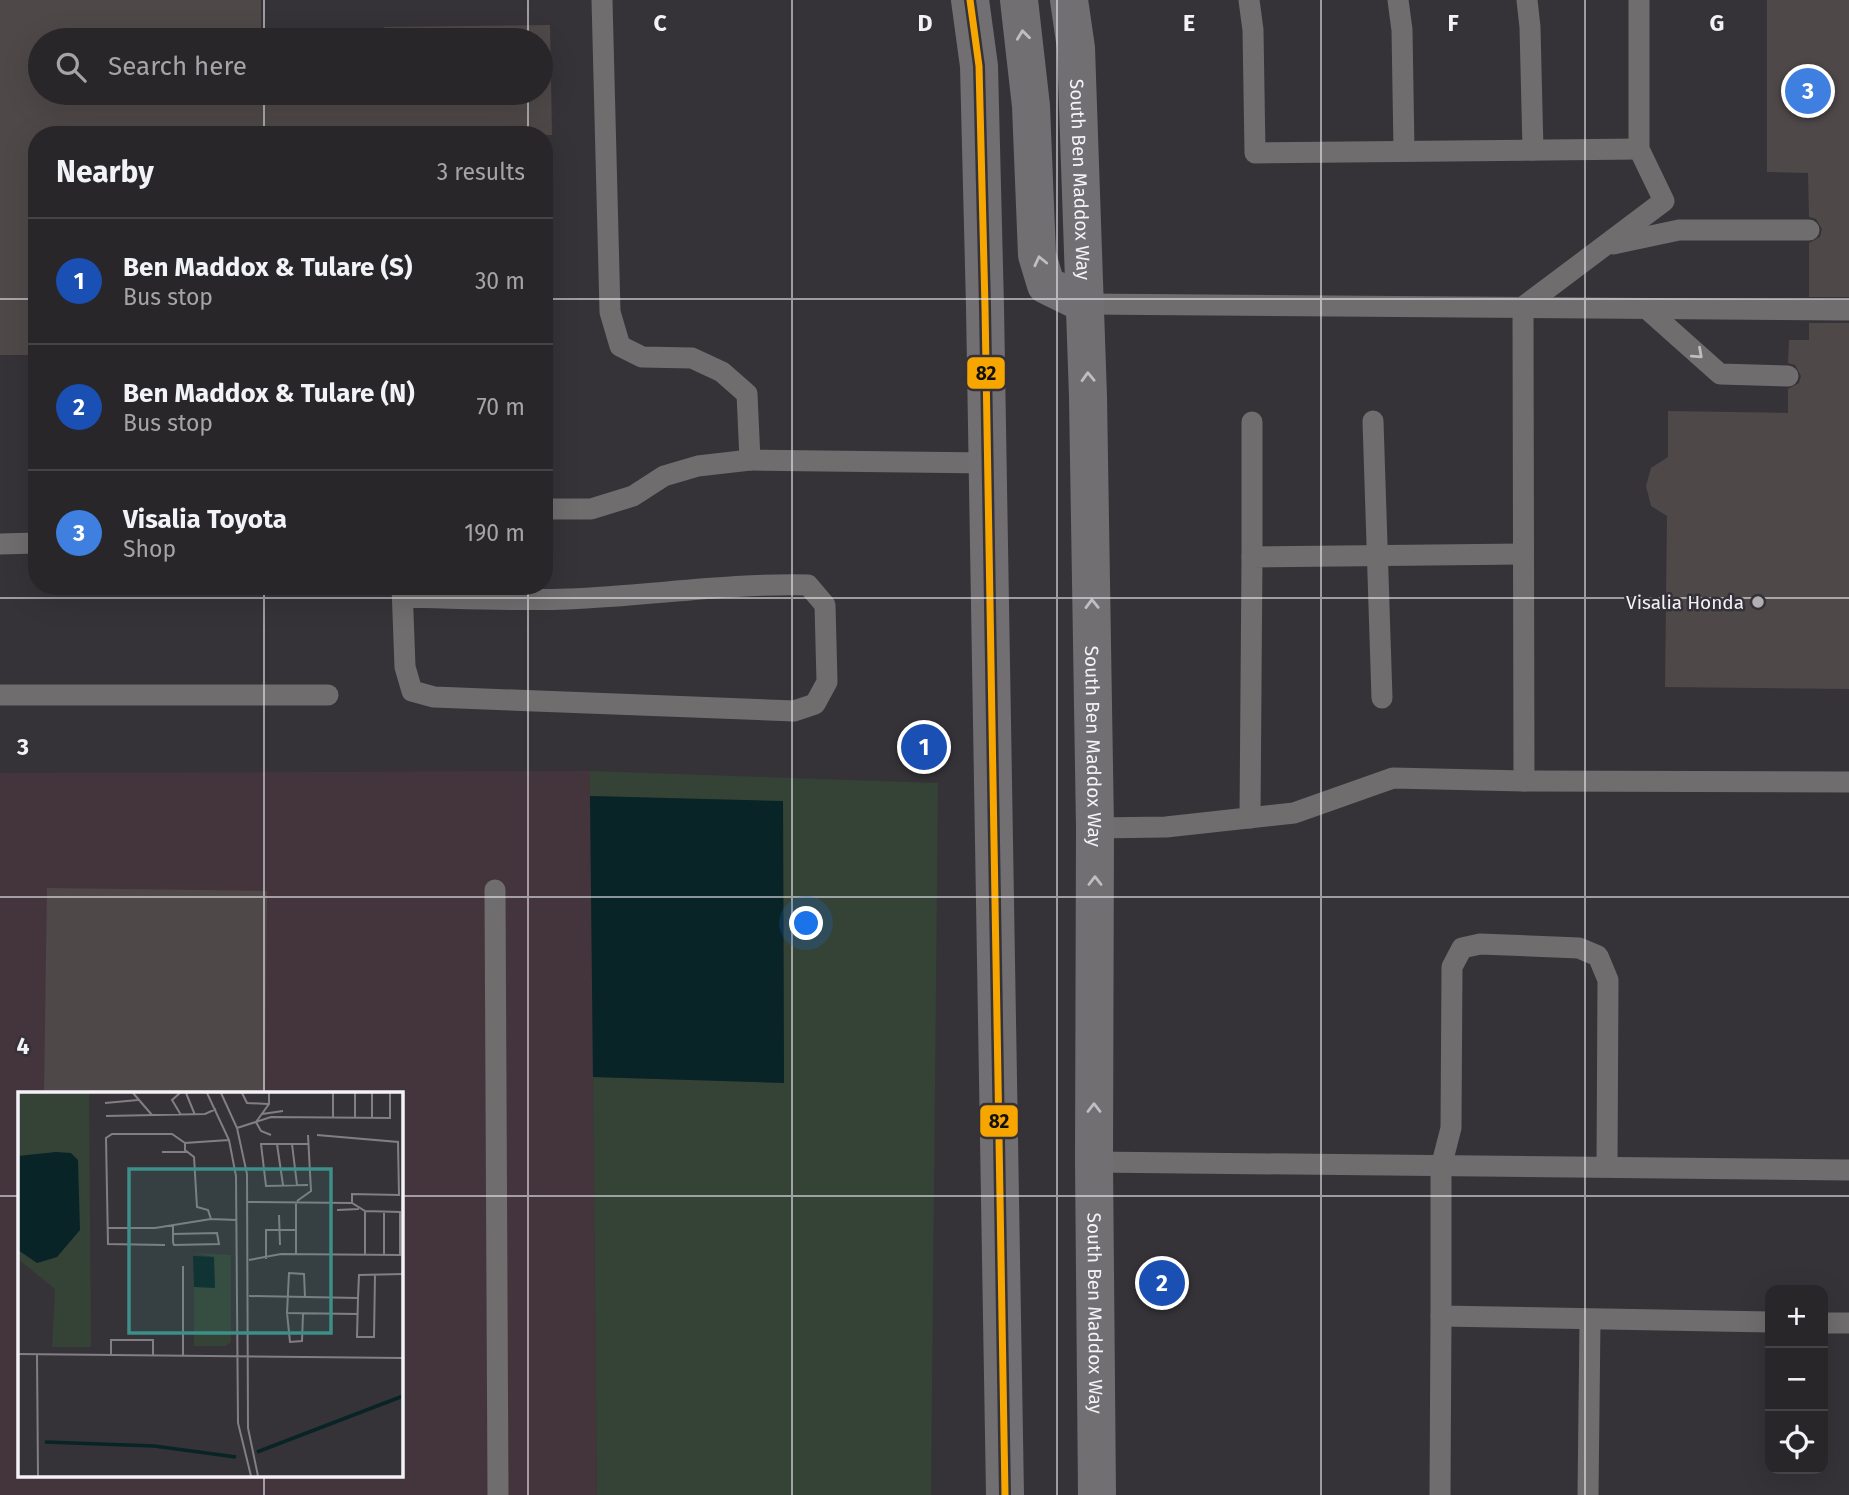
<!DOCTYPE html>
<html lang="en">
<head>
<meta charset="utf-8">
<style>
	:root { --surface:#282629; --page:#302e31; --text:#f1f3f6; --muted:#a5a5a8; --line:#444346; --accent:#b1afb4 }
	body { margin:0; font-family:"Fira Sans",sans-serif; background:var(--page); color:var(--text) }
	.controls { position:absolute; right:21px; bottom:21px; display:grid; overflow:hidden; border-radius:14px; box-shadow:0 7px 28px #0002 }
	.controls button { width:63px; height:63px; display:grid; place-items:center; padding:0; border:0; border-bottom:2px solid var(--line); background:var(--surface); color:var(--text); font:35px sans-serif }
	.you { position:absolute; left:807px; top:924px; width:24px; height:24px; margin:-18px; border:5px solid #fff; border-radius:50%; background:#1a73e8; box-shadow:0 0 0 10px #1a73e833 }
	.badge { display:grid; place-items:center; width:46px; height:46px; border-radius:50%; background:var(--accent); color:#fff; font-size:23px; font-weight:700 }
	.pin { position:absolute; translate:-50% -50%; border:4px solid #fff; box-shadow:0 2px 7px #0006 }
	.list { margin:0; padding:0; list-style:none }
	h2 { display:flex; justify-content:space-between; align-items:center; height:91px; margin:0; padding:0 28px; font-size:30px }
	h2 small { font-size:23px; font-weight:400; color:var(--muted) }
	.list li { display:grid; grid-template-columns:46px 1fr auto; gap:21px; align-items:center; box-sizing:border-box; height:126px; padding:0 28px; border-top:2px solid var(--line) }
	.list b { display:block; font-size:26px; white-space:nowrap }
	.list p { margin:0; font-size:23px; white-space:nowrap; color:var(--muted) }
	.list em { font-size:23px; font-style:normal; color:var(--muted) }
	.icon { flex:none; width:38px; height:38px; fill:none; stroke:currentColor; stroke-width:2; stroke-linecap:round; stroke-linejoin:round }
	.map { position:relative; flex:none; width:1849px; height:1495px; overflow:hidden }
	.search { position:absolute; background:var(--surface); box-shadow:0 7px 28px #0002; left:28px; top:28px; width:525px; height:77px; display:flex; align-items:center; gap:18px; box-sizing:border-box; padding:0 24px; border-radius:38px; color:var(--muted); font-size:26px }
	.panel { position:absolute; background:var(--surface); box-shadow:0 7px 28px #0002; left:28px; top:126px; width:525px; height:469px; border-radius:28px }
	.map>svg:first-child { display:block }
	.industrial { fill:#44353d; fill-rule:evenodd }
	.green { fill:#344336 }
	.water { fill:#092426 }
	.building { fill:#4f4849; fill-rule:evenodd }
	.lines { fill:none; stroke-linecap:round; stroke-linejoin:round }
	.lane { stroke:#6f6d6e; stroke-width:21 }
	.secondary { stroke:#716f72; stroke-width:38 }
	.bus-1-casing { stroke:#343238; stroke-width:12 }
	.bus-1 { stroke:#f7a600; stroke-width:7 }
	.oneway { stroke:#c0bec2 }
	.oneway2 { stroke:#bfbdc0 }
	.grid { fill:none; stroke:#f4f2f7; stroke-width:2; stroke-opacity:0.55 }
	.poi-dot { fill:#b1afb4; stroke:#343238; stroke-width:2.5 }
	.labels { text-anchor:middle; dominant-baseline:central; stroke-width:5; stroke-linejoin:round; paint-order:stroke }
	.street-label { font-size:19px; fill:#f4f2f7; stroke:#343238 }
	.poi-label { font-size:19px; fill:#f4f2f7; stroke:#343238; text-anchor:end }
	.inset-river { fill:none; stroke:#092426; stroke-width:3.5 }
	.inset-road { fill:none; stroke:#817f84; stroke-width:2 }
	.view { fill:#3d8f89; fill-opacity:0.15; stroke:#3d8f89; stroke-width:3.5 }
	.inset-edge { fill:none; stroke:#f4f2f7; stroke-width:3.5 }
	.grid-label { font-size:23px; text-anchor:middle; font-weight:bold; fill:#f4f2f7; stroke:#343238; stroke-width:5; stroke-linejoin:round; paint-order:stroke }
	.line-badge { stroke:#343238; stroke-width:2.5 }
	.pale-badge-label { font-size:19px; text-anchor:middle; font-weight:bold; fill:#111 }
</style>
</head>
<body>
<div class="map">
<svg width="1849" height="1495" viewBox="0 0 1849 1495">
	<rect width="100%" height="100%" fill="#353337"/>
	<path class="industrial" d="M590,771L597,1495H0V773ZM19,1094H401V1476H19Z"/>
	<polygon class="green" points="590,771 938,783 931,1495 597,1495 593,1077 784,1083 783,802 590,796"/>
	<polygon class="water" points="590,796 783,801 784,1083 593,1077"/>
	<g class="building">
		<path d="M0,0H261V37L385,35L384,27L550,25L552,135H37V355H0ZM40,40H541V93H40Z"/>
		<polygon points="1767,0 1849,0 1849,297 1809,297 1809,243 1820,237 1822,229 1816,219 1809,217 1808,173 1767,172"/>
		<polygon points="1809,323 1849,323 1849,689 1665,687 1667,516 1651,506 1646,486 1651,468 1668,457 1668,411 1788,413 1788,389 1799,383 1801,376 1795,365 1788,363 1789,340 1809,340"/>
		<polygon points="47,888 267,891 265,1094 44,1094"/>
	</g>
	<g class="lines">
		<g class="lane">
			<polyline points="602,0 610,312 620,346 642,357 692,358 722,372 747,394 750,460 987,463"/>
			<polyline points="1249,0 1253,30 1255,153 1639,149"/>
			<polyline points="1398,0 1402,30 1404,151"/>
			<polyline points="1527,0 1530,27 1533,150"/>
			<polyline points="1613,244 1679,230 1809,230"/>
			<polyline points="1085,304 1849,310"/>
			<polyline points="1523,307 1524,781"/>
			<polyline points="1523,307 1664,201 1639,149 1639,0"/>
			<polyline points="1647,309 1720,374 1788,376"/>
			<polyline points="1373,421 1382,698"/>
			<polyline points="1252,422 1252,557"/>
			<polyline points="544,509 591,509 633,496 664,476 698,466 750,460"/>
			<polyline points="0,544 37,543"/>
			<path d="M402,586L405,667L412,691L434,697L794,711L815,704L827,682L825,605L808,585C728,583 649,596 568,599C513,601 458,598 403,597"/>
			<polyline points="0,695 328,695"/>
			<polyline points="1250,818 1252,557 1523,554"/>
			<polyline points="1095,828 1166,827 1294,813 1393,778 1524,781 1849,782"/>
			<polyline points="495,890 498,1495"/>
			<polyline points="1094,1162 1849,1170"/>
			<polyline points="1607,1166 1608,980 1598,956 1579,948 1480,944 1462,948 1452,967 1451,1128 1441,1167 1441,1316 1770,1322"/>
			<polyline points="1823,1323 1849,1323"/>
			<polyline points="1440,1495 1441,1316"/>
			<polyline points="1588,1495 1590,1320"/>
		</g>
		<g class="secondary">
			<polyline points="970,0 979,66 985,307 1005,1495"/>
			<polyline points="1019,0 1031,106 1037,255 1046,285 1085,304"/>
			<path id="s1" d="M1069,0L1076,48L1088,397L1095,828L1094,1162L1097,1495"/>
		</g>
		<defs>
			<polyline id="bus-1" points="970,0 979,66 985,307 1005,1495"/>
		</defs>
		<use href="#bus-1" class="bus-1-casing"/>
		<use href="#bus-1" class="bus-1"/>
	</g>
	<defs><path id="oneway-chevron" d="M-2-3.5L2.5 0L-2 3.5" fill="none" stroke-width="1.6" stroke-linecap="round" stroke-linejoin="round" transform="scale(1.75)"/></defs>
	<g class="oneway">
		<use href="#oneway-chevron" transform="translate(1023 35) rotate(-97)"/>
		<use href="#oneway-chevron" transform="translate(1040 261) rotate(-103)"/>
		<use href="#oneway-chevron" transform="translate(1088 377) rotate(-92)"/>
		<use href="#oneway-chevron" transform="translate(1092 604) rotate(-91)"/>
		<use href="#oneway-chevron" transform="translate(1095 881) rotate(-90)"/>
		<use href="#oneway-chevron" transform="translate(1094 1108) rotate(-90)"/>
	</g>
	<use class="oneway2" href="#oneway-chevron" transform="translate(1698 354) rotate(42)"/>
	<path class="grid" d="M264,0V40M528,0V40M792,0V1495M1057,0V1495M1321,0V1495M1585,0V1495M264,93V135M528,93V135M0,299H37M544,299H1849M264,586V1094M528,586V1495M0,598H1849M0,897H1849M0,1196H19M401,1196H1849M264,1476V1495"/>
	<circle class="poi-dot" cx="1758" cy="602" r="7"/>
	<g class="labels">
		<g class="street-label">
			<text stroke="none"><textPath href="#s1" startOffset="180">South Ben Maddox Way</textPath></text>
			<text stroke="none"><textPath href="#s1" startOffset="747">South Ben Maddox Way</textPath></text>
			<text stroke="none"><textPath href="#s1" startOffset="1314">South Ben Maddox Way</textPath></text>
		</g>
		<g class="poi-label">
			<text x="1744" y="602">Visalia Honda</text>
		</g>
	</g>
	<g transform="translate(18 1092)">
		<rect width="385" height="385" fill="#353337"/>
		<path d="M0,1H71L73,255H34L37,197L0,167ZM175,161L213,163V250L208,254H176V195H196V165Z" fill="#344336"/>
		<path d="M38,60L53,61L60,68L62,138L39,165L19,171L0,158V64ZM175,164L196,165L197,196L176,195Z" fill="#092426"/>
		<path class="inset-river" d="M27,350L136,354L218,365M239,360L385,304"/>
		<path class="inset-road" d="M115,1L134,23M162,1L154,8L163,23M168,1L177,23M189,1L211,48L218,84L220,331L233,384M203,1L219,36L229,82L230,336L240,384M224,1L229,11L250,12M315,1V25M87,11L120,8M244,22L265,19M88,24L187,22L198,17M337,25V1M354,26V1M238,30L251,12V1M238,30L243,39L253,43M219,36L253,25L372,26V1M299,43L380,50L381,103L334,102V111M211,48L167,51V58L176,65L179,115L190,118L193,127L219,128M259,52L265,93M274,52L279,93M144,60H168M290,93L248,94L243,52H290M279,109L293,99L290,43M230,110L334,111L347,119L382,120V163L263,162L231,168M278,111V162M319,118L341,117M366,119V163M261,123L262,153M155,133V150L156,153L201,152L199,141L155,142M89,136H137L193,127M147,153L90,152L88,46L94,42H154L167,51M347,163V119M248,167V138H278M165,174V263M231,204L340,206L341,183L385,182M287,205L286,182L271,181L269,221L340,222M340,206L339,245H356L357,182M269,221L272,250L284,249L285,222M0,262L385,266M19,262L20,384M93,262V248H135V263"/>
		<path class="view" d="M111,77H313V241H111Z"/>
		<rect width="385" height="385" class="inset-edge"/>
	</g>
	<g class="grid-label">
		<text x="660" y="31">C</text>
		<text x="925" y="31">D</text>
		<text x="1189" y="31">E</text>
		<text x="1453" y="31">F</text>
		<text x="1717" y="31">G</text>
		<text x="23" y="755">3</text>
		<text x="23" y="1054">4</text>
	</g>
	<g class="line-badge">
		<rect x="966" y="356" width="40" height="34" rx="7" fill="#f7a600"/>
		<rect x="979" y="1104" width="40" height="34" rx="7" fill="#f7a600"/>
	</g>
	<g class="pale-badge-label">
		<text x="986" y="380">82</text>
		<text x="999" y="1128">82</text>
	</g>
</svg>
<div class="controls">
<button>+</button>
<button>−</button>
<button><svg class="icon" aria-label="locate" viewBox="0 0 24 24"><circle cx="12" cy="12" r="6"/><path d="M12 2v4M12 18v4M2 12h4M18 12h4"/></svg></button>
</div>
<div class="you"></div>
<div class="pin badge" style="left:924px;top:747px;background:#1a4fb4">1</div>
<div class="pin badge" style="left:1162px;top:1283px;background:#1a4fb4">2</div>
<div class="pin badge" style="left:1808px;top:91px;background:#3f7fe0">3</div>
<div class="search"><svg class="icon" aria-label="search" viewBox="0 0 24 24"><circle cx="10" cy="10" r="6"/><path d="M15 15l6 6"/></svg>Search here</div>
<section class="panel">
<h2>Nearby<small>3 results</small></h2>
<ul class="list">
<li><span class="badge" style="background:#1a4fb4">1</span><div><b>Ben Maddox &amp; Tulare (S)</b><p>Bus stop</p></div><em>30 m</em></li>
<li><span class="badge" style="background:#1a4fb4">2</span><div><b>Ben Maddox &amp; Tulare (N)</b><p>Bus stop</p></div><em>70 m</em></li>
<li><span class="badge" style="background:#3f7fe0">3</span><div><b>Visalia Toyota</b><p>Shop</p></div><em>190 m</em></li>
</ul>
</section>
</div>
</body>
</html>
